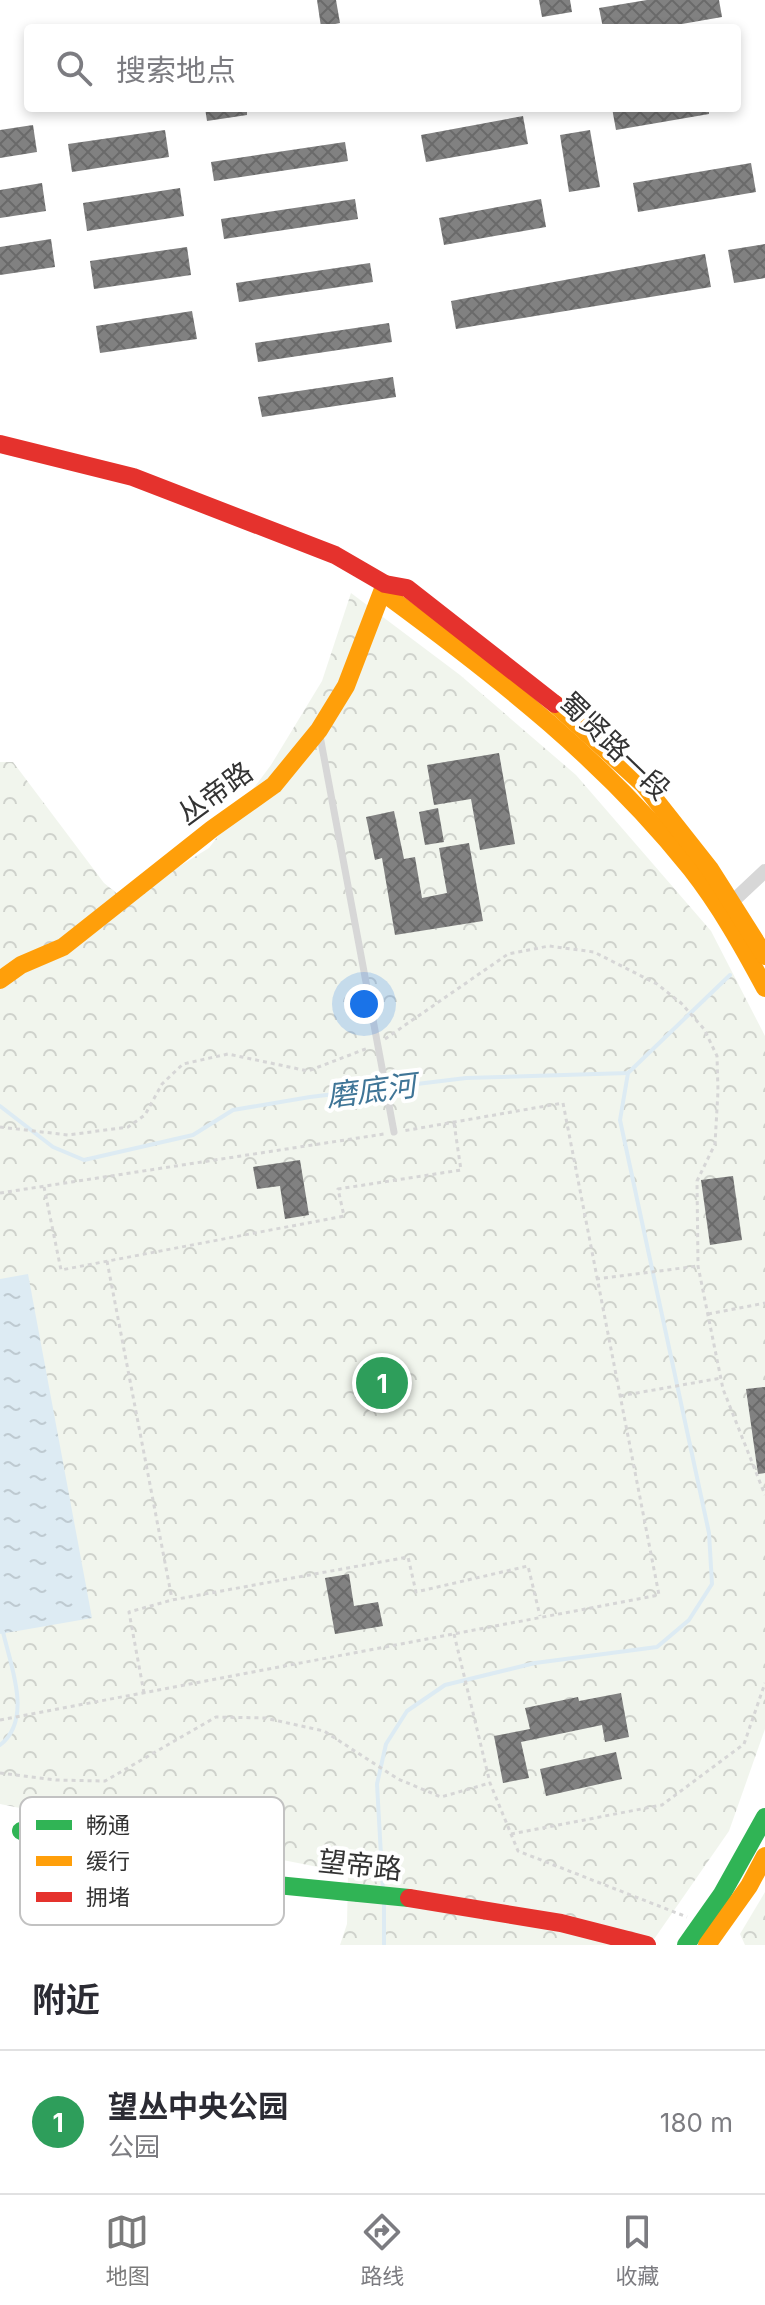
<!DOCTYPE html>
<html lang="zh">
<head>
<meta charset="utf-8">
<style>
	:root { --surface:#fff; --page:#f2f2f3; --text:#2b2b33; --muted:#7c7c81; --line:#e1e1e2; --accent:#7a7a7a }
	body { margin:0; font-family:Inter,"Noto Sans SC",sans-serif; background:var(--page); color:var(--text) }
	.you { position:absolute; left:364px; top:1004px; width:28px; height:28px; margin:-20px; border:6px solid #fff; border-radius:50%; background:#1a73e8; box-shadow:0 0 0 12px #1a73e833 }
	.badge { display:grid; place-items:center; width:52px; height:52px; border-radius:50%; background:var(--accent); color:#fff; font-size:26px; font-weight:700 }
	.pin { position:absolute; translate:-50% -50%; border:4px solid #fff; box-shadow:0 2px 8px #0006 }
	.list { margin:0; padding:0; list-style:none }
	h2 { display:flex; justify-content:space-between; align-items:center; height:104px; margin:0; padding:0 32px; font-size:34px }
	h2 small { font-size:26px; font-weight:400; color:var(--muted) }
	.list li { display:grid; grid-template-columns:52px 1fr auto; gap:24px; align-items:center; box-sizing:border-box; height:144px; padding:0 32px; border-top:2px solid var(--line) }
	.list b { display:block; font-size:30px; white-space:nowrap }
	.list p { margin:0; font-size:26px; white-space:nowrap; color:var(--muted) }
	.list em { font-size:26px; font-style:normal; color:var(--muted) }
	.icon { flex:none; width:44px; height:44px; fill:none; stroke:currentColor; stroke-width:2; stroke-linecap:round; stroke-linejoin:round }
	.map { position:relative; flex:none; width:765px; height:1945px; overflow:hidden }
	.search { position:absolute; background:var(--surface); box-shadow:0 4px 12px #0003; left:24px; right:24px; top:24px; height:88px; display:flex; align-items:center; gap:20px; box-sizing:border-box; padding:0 28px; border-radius:8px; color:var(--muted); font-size:30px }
	.sheet { height:248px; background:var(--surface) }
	nav { display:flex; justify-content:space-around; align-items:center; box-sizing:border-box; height:112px; border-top:2px solid var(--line); background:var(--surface); font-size:22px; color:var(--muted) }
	nav a { display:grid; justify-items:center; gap:4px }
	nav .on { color:var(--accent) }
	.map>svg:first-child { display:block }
	.park { fill:url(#park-crowns) }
	.water { fill:url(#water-ripples) }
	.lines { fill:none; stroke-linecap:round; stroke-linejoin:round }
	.stream { stroke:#ddebf3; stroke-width:4 }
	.building { fill:url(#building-cross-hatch) }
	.path { stroke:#d6d6d6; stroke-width:3; stroke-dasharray:4 4; stroke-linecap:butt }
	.lane { stroke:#d7d7d7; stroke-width:7 }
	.street { stroke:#d7d7d7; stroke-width:14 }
	.fast { stroke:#30b455; stroke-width:18 }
	.slow { stroke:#ff9f0a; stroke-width:18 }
	.jam { stroke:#e5322d; stroke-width:18 }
	.labels { text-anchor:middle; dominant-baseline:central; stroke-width:8; stroke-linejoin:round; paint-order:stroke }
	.street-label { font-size:28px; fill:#333; stroke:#fff }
	.water-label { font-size:30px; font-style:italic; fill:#3f7597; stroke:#fff }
	.key { fill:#fff; stroke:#c2c2c2; stroke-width:2 }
	.key-label { font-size:22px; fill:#333 }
</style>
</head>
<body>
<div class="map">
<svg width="765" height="1945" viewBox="0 0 765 1945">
	<defs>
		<pattern id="park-crowns" width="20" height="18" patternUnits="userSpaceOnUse" patternTransform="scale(2)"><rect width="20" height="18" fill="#f1f5ed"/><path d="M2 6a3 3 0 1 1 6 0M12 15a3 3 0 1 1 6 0" fill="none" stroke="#cfd2cc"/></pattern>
		<pattern id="water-ripples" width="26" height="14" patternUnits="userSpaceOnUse" patternTransform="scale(2)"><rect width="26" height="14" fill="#ddebf3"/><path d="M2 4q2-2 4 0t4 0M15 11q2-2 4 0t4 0" fill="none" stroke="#becad1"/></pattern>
		<pattern id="building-cross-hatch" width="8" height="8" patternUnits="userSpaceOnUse" patternTransform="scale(2)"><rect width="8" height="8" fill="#818181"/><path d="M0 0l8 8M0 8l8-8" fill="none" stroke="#6a6a6a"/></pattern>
	</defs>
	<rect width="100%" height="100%" fill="#fff"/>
	<g class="park">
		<polygon points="351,593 460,675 576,775 711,931 765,1036 765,1729 729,1831 650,1945 340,1945 347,1924 348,1873 0,1804 0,762 13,762 104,883 125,900 209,848 271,765 322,681"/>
		<polygon points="765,1892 765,1945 745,1945 740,1934"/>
	</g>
	<polygon class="water" points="28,1274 92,1618 0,1634 0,1279"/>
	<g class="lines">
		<g class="stream">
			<polyline points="0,1106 53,1147 84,1160 193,1135 233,1110 310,1097 466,1078 628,1073 730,975"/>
			<path d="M0,1745C33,1719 11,1667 3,1632"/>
			<polyline points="383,1891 377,1784 386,1744 407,1711 445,1685 535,1663 657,1647 689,1620 712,1584 709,1533 620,1120 628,1073"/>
			<polyline points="384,1945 384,1903"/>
		</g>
	</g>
	<g class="building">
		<polygon points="317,0 336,0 340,23 321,27"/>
		<polygon points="539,0 570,0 572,12 542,17"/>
		<polygon points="647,0 719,0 722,17 659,28 603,28 599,8"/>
		<polygon points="205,108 247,108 247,115 207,121"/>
		<polygon points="612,108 709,108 709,114 616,130"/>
		<polygon points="523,116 528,144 426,162 421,135"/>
		<polygon points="33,125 37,152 0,158 0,130"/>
		<polygon points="165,130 169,157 72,172 68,144"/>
		<polygon points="590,130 600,187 569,192 560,135"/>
		<polygon points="345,142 348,161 214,181 211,162"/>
		<polygon points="751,163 756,192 638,212 633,183"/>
		<polygon points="42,183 46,211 0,218 0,190"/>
		<polygon points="180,188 184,216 87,231 83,203"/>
		<polygon points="355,199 358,219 224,239 221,219"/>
		<polygon points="541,199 546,227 444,245 439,218"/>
		<polygon points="51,239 55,267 0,275 0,247"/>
		<polygon points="765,244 765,278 734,283 728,250"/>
		<polygon points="187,247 191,275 94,289 90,261"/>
		<polygon points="705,254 711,287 456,329 451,301"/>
		<polygon points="370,263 373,282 239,302 236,283"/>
		<polygon points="192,311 197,339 100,353 96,326"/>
		<polygon points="389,323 392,342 258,362 255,343"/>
		<polygon points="393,377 396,397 262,417 258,397"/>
		<polygon points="499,753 515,844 480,850 471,799 434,805 427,765"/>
		<polygon points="438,808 444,842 425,845 419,812"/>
		<polygon points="394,811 404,859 415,857 422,898 447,893 439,848 469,843 483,921 395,935 382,858 375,860 366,817"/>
		<polygon points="300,1160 309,1215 285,1219 280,1186 257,1189 253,1167"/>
		<polygon points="733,1176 742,1240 710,1245 701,1180"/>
		<polygon points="765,1387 765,1473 758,1474 746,1389"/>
		<polygon points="349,1574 354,1606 378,1602 383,1626 335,1634 325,1578"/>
		<polygon points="621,1693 629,1737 605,1742 602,1725 521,1742 529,1778 503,1783 494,1736 530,1729 525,1708 578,1697 579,1701"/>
		<polygon points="616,1752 622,1779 546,1796 540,1769"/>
	</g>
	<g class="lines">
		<g class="path">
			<polyline points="385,1039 508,954 549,946 594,952 657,984 681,1003 704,1029 717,1056 718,1091 715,1144 697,1181 698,1266 723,1389 765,1495"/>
			<polyline points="0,1127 68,1135 128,1127 145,1115 162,1084 183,1064 228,1054 308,1071 368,1048"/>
			<polyline points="44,1187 61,1270 344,1216 338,1189 461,1170 454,1123"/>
			<polyline points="0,1193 384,1134"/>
			<polyline points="107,1261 172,1599"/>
			<polyline points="596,1279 698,1266"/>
			<polyline points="708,1314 765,1303"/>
			<polyline points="620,1396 721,1378"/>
			<polyline points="454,1634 490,1783 518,1851 687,1917"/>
			<polyline points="144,1693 129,1612 172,1600 408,1557 416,1592 528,1566 540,1616"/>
			<polyline points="0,1720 659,1595 563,1103 403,1131"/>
			<polyline points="0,1773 56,1780 105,1781 216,1717 265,1718 324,1731 398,1779 441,1797 490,1783"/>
			<polyline points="511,1834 662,1805 744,1744 765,1683"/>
		</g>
		<polyline class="lane" points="320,736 394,1132"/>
		<polyline class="street" points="732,902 765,871"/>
		<g class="fast">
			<polyline points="21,1831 144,1862 267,1884 409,1898"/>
			<polyline points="686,1945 722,1894 765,1817"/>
		</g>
		<g class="slow">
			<path d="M385,584L389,597C499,678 606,762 691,869C720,906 743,947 765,988"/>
			<polyline points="555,704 643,784 710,869 765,956"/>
			<polyline points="0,980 21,965 63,947 212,829 274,785 319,730 346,686 385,584"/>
			<polyline points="707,1945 749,1886 765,1856"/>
		</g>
		<g class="jam">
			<polyline points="0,444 133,477 335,555 385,584 407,588 555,704"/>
			<polyline points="409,1898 561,1923 647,1945"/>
		</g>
	</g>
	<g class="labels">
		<g class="street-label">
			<text transform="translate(615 746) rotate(44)">蜀贤路一段</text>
			<text transform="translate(215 793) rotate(-36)">丛帝路</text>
			<text transform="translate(360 1865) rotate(6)">望帝路</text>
		</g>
		<g class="water-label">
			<text transform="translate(371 1090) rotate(-7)">磨底河</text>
		</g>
	</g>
	<rect x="20" y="1797" width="264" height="128" rx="12" class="key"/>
	<rect x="36" y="1820" width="36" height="10" fill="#30b455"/>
	<rect x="36" y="1856" width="36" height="10" fill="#ff9f0a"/>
	<rect x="36" y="1892" width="36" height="10" fill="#e5322d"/>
	<g class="key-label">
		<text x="86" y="1833">畅通</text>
		<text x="86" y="1869">缓行</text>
		<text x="86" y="1905">拥堵</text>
	</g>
</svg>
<div class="you"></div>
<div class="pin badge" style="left:382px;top:1383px;background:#2e9e5b">1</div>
<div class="search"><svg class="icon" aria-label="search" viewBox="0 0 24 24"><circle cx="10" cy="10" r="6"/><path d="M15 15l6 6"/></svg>搜索地点</div>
</div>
<section class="sheet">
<h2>附近<small></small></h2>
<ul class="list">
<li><span class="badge" style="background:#2e9e5b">1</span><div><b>望丛中央公园</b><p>公园</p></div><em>180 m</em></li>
</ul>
</section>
<nav>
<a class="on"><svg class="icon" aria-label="map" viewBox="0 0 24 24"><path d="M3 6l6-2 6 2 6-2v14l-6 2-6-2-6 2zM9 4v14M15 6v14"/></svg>地图</a>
<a><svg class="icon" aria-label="directions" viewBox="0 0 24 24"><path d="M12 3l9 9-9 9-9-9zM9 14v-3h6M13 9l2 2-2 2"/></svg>路线</a>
<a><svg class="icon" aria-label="saved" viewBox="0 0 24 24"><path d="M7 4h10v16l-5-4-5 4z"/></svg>收藏</a>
</nav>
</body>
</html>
